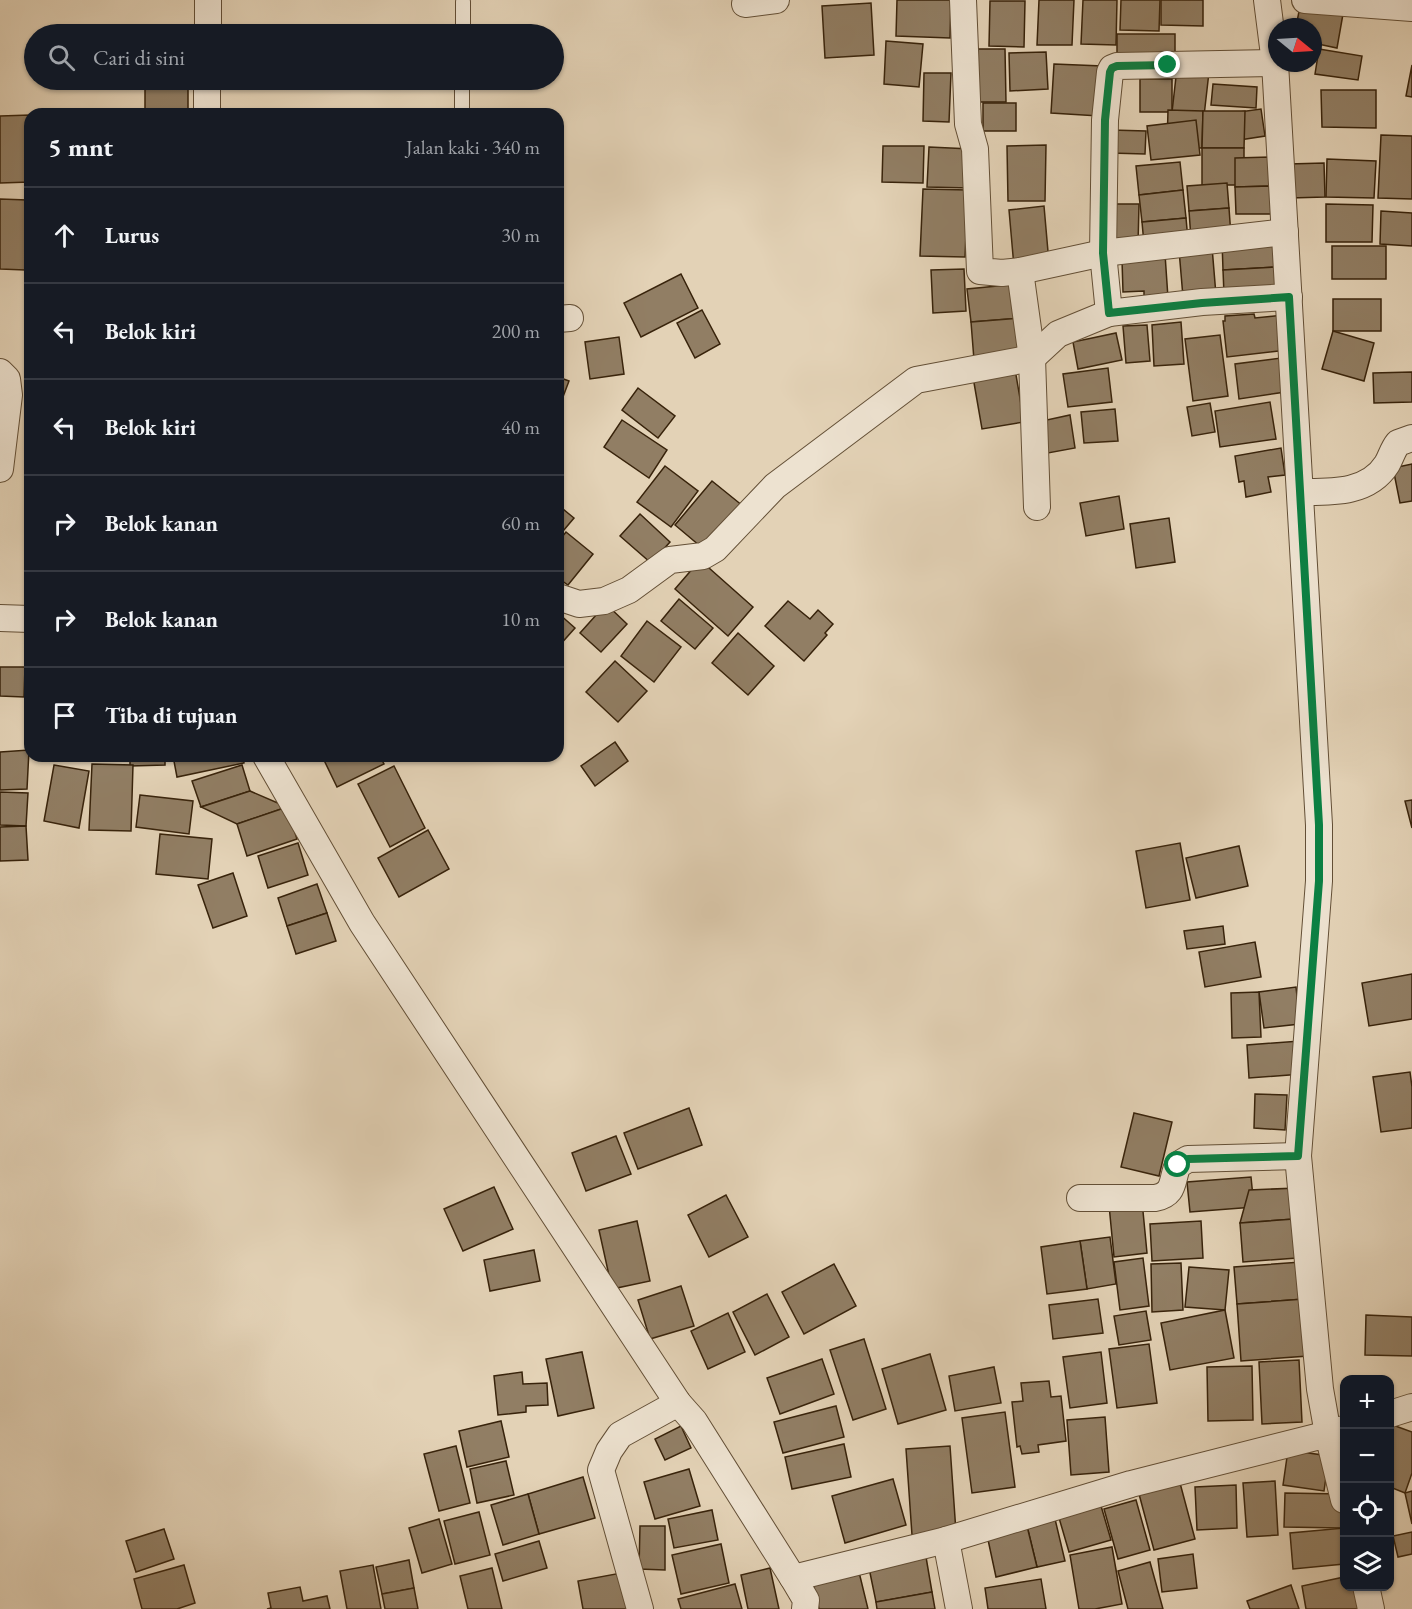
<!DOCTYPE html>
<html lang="id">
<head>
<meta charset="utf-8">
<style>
	:root { --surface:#171b24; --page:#20242c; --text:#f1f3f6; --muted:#9ea1a6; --line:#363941 }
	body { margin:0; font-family:"EB Garamond",serif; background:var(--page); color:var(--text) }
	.controls { position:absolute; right:18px; bottom:18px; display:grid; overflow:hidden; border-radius:12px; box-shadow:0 2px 4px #0004 }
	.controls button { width:54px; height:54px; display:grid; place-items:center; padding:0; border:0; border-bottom:2px solid var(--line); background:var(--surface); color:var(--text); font:30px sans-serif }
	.compass { position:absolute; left:1268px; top:18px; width:54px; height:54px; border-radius:50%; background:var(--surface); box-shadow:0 2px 4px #0004; rotate:108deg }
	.stop { position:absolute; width:18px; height:18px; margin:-14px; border:4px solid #0b8043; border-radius:50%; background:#fff }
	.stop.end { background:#0b8043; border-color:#fff; box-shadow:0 2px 6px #0008 }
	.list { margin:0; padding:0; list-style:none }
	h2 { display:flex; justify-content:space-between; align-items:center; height:78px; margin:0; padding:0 24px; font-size:26px }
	h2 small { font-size:20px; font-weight:400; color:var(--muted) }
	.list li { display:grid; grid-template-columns:39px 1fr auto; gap:18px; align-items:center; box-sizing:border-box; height:96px; padding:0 24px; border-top:2px solid var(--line) }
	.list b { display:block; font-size:22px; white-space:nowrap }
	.list em { font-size:20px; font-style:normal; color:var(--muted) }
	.icon { flex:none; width:33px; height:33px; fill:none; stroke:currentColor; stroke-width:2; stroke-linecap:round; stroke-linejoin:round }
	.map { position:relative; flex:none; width:1412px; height:1609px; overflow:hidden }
	.search { position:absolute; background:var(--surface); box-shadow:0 2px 4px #0004; left:24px; top:24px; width:540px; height:66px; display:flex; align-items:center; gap:15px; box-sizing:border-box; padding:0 21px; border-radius:33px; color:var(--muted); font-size:22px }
	.panel { position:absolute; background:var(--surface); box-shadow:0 2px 4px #0004; left:24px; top:108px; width:540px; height:654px; border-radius:18px }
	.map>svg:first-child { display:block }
	.building { fill:#917e64; stroke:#38230b; stroke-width:1.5 }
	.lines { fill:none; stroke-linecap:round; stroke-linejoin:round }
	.service-casing { stroke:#634f36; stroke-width:16 }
	.minor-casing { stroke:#634f36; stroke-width:28 }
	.service { stroke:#ede2d0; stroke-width:14 }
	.minor { stroke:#ede2d0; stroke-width:26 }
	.route { stroke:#0b8043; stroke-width:8 }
</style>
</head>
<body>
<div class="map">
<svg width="1412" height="1609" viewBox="0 0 1412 1609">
	<rect width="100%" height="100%" fill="#e3d2b6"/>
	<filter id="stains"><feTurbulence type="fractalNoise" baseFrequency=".00333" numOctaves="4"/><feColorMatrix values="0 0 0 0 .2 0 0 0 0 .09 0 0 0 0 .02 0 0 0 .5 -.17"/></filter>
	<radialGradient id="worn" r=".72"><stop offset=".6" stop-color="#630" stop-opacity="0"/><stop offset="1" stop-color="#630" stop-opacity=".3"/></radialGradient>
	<g class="building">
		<polygon points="897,0 951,0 950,38 896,36"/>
		<polygon points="1039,0 1074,0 1072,45 1037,45"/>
		<polygon points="1083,0 1117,0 1116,45 1081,44"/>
		<polygon points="1121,0 1160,0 1159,31 1120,30"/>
		<polygon points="1161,0 1203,0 1203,26 1161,25"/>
		<polygon points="990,1 1025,1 1024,47 989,46"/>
		<polygon points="871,3 874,55 825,58 822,6"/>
		<polygon points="1300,6 1343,14 1337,48 1313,43 1313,27 1296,27"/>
		<polygon points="1117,34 1175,34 1175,60 1117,59"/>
		<polygon points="886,41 923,44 919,87 884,84"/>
		<polygon points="970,49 1005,49 1006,102 970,102"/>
		<polygon points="1319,49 1362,56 1358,80 1315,74"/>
		<polygon points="1046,52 1048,89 1010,91 1009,53"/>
		<polygon points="1054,64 1102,66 1099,116 1051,113"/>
		<polygon points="1412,65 1412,97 1406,96"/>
		<polygon points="1177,68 1209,72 1204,116 1172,112"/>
		<polygon points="924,73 951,73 949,122 923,121"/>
		<rect x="1140" y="79" width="32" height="33"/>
		<rect x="145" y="80" width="43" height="34"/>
		<polygon points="1213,84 1257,87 1256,108 1211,105"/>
		<polygon points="1321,90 1376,90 1376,128 1322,127"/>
		<rect x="983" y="103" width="33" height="28"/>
		<polygon points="1261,109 1265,136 1214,144 1210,116"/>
		<polygon points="1168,110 1203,111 1202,148 1167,147"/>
		<polygon points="1203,111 1245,111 1244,148 1202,148"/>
		<polygon points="30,115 30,182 0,183 0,116"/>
		<polygon points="1196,120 1200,155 1151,160 1147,126"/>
		<polygon points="1111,130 1146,131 1145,154 1110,153"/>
		<polygon points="1381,135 1412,136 1412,199 1378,198"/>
		<polygon points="1046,145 1045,201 1008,201 1007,146"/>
		<polygon points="883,146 924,146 923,183 882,182"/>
		<polygon points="929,147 971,149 970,188 927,187"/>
		<rect x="1202" y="148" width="42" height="37"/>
		<polygon points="1270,157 1271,186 1235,187 1235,158"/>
		<polygon points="1327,159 1376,161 1374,198 1326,197"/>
		<polygon points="1180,162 1183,190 1139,195 1136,166"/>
		<polygon points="1324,163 1325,197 1290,198 1289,164"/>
		<polygon points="1227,183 1229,208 1189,211 1187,186"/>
		<polygon points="1271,186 1271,214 1236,214 1235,187"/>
		<polygon points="923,189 968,190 965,257 920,256"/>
		<polygon points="1183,190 1186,218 1142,222 1139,195"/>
		<polygon points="0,199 27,200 25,270 0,269"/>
		<polygon points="1109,204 1139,204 1138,245 1109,244"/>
		<polygon points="1326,204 1373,205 1372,242 1326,242"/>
		<polygon points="1044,206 1049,263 1014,267 1009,210"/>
		<polygon points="1229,208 1231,236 1191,239 1189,211"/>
		<polygon points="1381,211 1412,213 1412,246 1380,244"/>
		<polygon points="1186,218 1188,240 1144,244 1142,222"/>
		<polygon points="1275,238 1276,267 1223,270 1222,241"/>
		<rect x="1332" y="246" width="54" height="33"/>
		<polygon points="1212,247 1216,295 1183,297 1179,250"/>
		<polygon points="1165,254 1168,298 1144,299 1144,291 1123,292 1122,260"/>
		<polygon points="1276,267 1277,291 1224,294 1223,270"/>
		<polygon points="964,269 966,311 933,313 931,270"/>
		<polygon points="681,274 698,308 641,337 624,303"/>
		<polygon points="1018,284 1021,318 971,322 967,289"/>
		<rect x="1333" y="299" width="48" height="32"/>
		<polygon points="702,310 720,344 695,358 677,323"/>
		<polygon points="1254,314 1255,318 1283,315 1287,350 1227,357 1223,321 1225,321 1225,316"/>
		<polygon points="1021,318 1024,356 974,360 971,322"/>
		<polygon points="1181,322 1184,364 1154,366 1152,325"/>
		<polygon points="1147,325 1150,361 1126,363 1123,326"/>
		<polygon points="1333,331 1374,343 1364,381 1322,369"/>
		<polygon points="1116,333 1122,360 1078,369 1073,342"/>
		<polygon points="1220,335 1228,396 1193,401 1185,339"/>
		<polygon points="619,337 624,374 590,379 585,342"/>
		<polygon points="1281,358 1285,392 1239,399 1235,364"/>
		<polygon points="1108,368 1112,402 1068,407 1063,374"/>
		<polygon points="1015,369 1024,422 982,429 973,377"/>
		<polygon points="1412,372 1412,402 1374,403 1373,373"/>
		<polygon points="558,377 569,381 558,410"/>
		<polygon points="638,388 675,416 658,438 622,410"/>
		<polygon points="1270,402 1276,439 1220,447 1215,411"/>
		<polygon points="1210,403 1215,432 1192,436 1187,407"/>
		<polygon points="1115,409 1118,441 1084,443 1081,412"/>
		<polygon points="1070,415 1075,448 1048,453 1042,421"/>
		<polygon points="622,420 667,450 649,478 604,447"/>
		<polygon points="1281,448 1285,475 1268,477 1271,492 1246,497 1244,481 1239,482 1235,456"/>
		<polygon points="1412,464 1412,501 1400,503 1393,468"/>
		<polygon points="665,466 698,491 671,527 637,502"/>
		<polygon points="712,481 743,506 706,551 675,525"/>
		<polygon points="1119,496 1124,529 1086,536 1080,503"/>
		<polygon points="558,505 574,518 558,537"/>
		<polygon points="640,514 670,542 651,563 620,536"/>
		<polygon points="1169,518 1175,562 1136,568 1130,524"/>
		<polygon points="566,532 593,554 568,585 558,578 558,542"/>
		<polygon points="700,560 753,607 728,636 675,589"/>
		<polygon points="679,599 713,628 695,649 661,621"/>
		<polygon points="788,601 810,619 818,610 833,624 825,633 827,635 804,661 765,626"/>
		<polygon points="606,604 627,624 601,652 580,633"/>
		<polygon points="558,613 575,628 558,647"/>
		<polygon points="647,621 681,647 654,682 621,656"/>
		<polygon points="738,633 774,666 748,695 712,663"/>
		<polygon points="615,661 647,691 618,722 586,692"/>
		<polygon points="0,667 25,667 24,697 0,696"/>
		<polygon points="615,742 628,761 595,786 581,766"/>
		<polygon points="29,750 27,789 0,790 0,752"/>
		<polygon points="130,756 165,756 165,765 130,766"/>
		<polygon points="173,756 243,756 244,763 177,777"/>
		<polygon points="322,756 380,756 384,764 337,787"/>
		<polygon points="92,764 133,765 131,831 89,830"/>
		<polygon points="54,765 89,771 79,828 44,821"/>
		<polygon points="242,765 250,791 201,807 192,781"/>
		<polygon points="394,766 425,828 390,847 358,784"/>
		<polygon points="250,791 287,807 237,824 201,807"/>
		<polygon points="0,792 28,793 26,826 0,825"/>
		<polygon points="140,795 193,801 189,834 136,827"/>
		<polygon points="1412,800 1412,828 1405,801"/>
		<polygon points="287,807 297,839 247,856 237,824"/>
		<polygon points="26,826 28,860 0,861 0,827"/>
		<polygon points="428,830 449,869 399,897 378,858"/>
		<polygon points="160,834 212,839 208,879 156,874"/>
		<polygon points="298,843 308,875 268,888 258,856"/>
		<polygon points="1180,843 1190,900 1146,908 1136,851"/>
		<polygon points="1239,846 1248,886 1196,898 1186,858"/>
		<polygon points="233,873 247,916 213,928 198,885"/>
		<polygon points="317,884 327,913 287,926 278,898"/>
		<polygon points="327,913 336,941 296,954 287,926"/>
		<polygon points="1223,926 1225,944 1187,949 1184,931"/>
		<polygon points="1255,942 1261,977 1205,987 1199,952"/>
		<polygon points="1412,974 1412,1019 1369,1026 1362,983"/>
		<polygon points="1296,987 1300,1024 1264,1028 1259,992"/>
		<polygon points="1259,992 1261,1037 1232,1038 1231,993"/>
		<polygon points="1300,1041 1302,1074 1249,1078 1247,1045"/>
		<polygon points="1410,1072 1412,1087 1412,1128 1381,1132 1373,1077"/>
		<polygon points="1255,1094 1287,1095 1285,1130 1254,1128"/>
		<polygon points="689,1108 702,1145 638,1169 624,1133"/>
		<polygon points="1134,1113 1172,1122 1159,1176 1121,1167"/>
		<polygon points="616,1136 631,1174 586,1191 572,1153"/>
		<polygon points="1251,1177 1254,1207 1190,1212 1187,1182"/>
		<polygon points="494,1187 513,1229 463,1251 444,1209"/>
		<polygon points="1297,1188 1294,1219 1240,1223 1249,1190"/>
		<polygon points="726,1195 748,1237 709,1257 688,1215"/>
		<polygon points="1142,1201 1147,1253 1114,1257 1109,1205"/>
		<polygon points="1294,1219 1297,1258 1243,1262 1240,1223"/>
		<polygon points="637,1221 650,1281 612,1289 599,1230"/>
		<polygon points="1201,1221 1203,1258 1152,1261 1150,1224"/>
		<polygon points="1110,1237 1116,1284 1087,1289 1080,1241"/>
		<polygon points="1080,1241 1087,1289 1047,1294 1041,1247"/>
		<polygon points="534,1250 540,1281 490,1291 484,1260"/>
		<polygon points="1143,1258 1149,1306 1120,1310 1114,1262"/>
		<polygon points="1301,1262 1304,1299 1237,1304 1234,1267"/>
		<polygon points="1181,1263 1183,1310 1152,1312 1151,1264"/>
		<polygon points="834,1264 856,1306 804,1334 782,1292"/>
		<polygon points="1189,1267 1229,1270 1225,1310 1185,1307"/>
		<polygon points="681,1286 694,1326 650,1339 638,1300"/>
		<polygon points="767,1294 789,1337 755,1355 733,1312"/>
		<polygon points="1098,1299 1103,1333 1053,1339 1049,1305"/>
		<polygon points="1304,1299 1308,1356 1241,1361 1237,1304"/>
		<polygon points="1225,1310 1234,1358 1170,1370 1161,1323"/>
		<polygon points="1146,1311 1151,1340 1119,1345 1114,1316"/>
		<polygon points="728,1313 745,1352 708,1369 691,1331"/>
		<polygon points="1366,1315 1412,1317 1412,1356 1365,1355"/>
		<polygon points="864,1339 886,1409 853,1420 830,1350"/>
		<polygon points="1149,1344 1157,1403 1117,1408 1109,1349"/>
		<polygon points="582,1352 594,1408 558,1416 546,1359"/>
		<polygon points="1101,1352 1107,1403 1070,1408 1063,1357"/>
		<polygon points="930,1354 946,1410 898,1424 882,1369"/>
		<polygon points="822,1359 834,1394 780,1414 767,1378"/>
		<polygon points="1299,1360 1302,1422 1262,1424 1259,1362"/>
		<polygon points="1252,1366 1253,1420 1208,1421 1207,1367"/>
		<polygon points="994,1367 1001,1403 955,1411 949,1376"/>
		<polygon points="522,1372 523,1384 547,1383 548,1405 526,1406 526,1412 498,1415 494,1376"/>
		<polygon points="1049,1381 1051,1397 1061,1396 1066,1441 1038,1445 1039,1452 1022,1454 1020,1446 1017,1447 1012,1402 1023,1401 1021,1383"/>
		<polygon points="836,1406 844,1437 783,1453 774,1422"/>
		<polygon points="1005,1412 1015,1487 972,1493 962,1418"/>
		<polygon points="1105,1417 1109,1472 1071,1475 1067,1420"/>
		<polygon points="501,1421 509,1457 467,1467 459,1431"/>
		<polygon points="1390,1424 1412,1432 1412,1473 1405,1493 1390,1487"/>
		<polygon points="681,1426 691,1448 665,1460 655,1439"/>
		<polygon points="844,1444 851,1477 792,1489 785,1457"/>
		<polygon points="456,1446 470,1503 439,1511 424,1454"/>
		<polygon points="950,1446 956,1532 912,1535 906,1449"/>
		<polygon points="1288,1450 1329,1456 1324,1491 1283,1485"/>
		<polygon points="506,1461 514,1495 477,1503 470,1469"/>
		<polygon points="689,1469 700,1506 655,1519 644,1482"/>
		<polygon points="583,1477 595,1518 539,1534 528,1494"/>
		<polygon points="893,1479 906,1525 845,1543 832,1496"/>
		<polygon points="1275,1481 1278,1535 1247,1537 1243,1483"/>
		<polygon points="1180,1483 1195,1539 1154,1550 1139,1494"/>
		<polygon points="1236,1485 1237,1528 1197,1530 1195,1487"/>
		<polygon points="1412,1491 1412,1524 1405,1493"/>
		<polygon points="1285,1493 1342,1494 1342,1528 1284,1527"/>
		<polygon points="528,1494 539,1534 503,1545 491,1505"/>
		<polygon points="1099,1499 1111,1540 1069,1552 1057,1511"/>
		<polygon points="1136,1500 1150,1550 1118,1559 1104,1509"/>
		<polygon points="712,1510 718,1540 674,1548 668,1519"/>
		<polygon points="479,1512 490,1555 455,1564 444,1521"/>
		<polygon points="439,1519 452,1564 422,1573 409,1528"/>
		<polygon points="1055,1519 1065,1561 1037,1567 1027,1526"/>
		<polygon points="640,1526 665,1526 665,1570 639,1569"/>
		<polygon points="1027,1526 1037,1567 996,1577 987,1535"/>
		<polygon points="1344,1528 1344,1564 1293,1569 1290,1533"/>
		<polygon points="164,1529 174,1559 136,1572 126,1541"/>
		<polygon points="1412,1532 1412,1554 1398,1557 1393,1536"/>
		<polygon points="539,1541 547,1568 503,1581 495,1554"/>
		<polygon points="721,1544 729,1583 681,1594 672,1555"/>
		<polygon points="1112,1547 1122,1604 1095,1609 1079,1609 1070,1555"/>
		<polygon points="1193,1554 1197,1588 1162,1592 1158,1559"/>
		<polygon points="926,1557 932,1592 876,1602 869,1568"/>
		<polygon points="409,1560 414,1588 382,1594 376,1567"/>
		<polygon points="1150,1562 1163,1609 1128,1609 1118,1571"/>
		<polygon points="184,1565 195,1603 177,1609 142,1609 134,1579"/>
		<polygon points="373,1565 381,1609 347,1609 340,1571"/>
		<polygon points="492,1568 502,1609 468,1609 460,1576"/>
		<polygon points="770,1568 779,1609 748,1609 741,1575"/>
		<polygon points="859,1572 868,1609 819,1609 813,1584"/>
		<polygon points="621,1573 628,1609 583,1609 578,1581"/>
		<polygon points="1344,1577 1344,1586 1355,1586 1359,1609 1306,1609 1302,1586"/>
		<polygon points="1041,1579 1046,1609 988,1609 985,1588"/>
		<polygon points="735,1584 742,1609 681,1609 678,1599"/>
		<polygon points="1291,1585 1299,1609 1250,1609 1247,1601"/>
		<polygon points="300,1587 303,1601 327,1596 330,1609 267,1609 271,1608 268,1593"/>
		<polygon points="414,1588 418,1609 385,1609 382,1594"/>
		<polygon points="932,1592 935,1609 877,1609 876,1602"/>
	</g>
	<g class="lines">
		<defs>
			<g id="service">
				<polyline points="463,34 463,2"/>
				<polyline points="462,114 462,80"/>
			</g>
			<g id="minor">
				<polyline points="963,0 968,124 975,149 980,271 1002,273 1020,271 1103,253 1285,232"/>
				<polyline points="1267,0 1275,63 1319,825 1319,881 1298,1156 1320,1389 1328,1434 1344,1429"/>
				<polyline points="1305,0 1412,8"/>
				<polyline points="745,4 776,0"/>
				<polyline points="208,34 208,0"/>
				<polyline points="1275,63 1117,66 1112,68 1110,72 1105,120 1103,253 1109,313 1202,302 1289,297"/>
				<polyline points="207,114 207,80"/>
				<polyline points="1020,271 1032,358 1037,507"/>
				<polyline points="558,319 570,318"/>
				<polyline points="0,372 7,379 9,395 0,469"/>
				<path d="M1301,492C1331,492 1368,494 1387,464C1391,457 1393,449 1398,443L1412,438"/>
				<polyline points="558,597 579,604 604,601 629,590 670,560 703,556 715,549 775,486 916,380 1032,358 1058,334 1109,313"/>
				<polyline points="0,618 30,619"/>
				<polyline points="266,756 362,923 678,1403 694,1421 793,1578 946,1540 1131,1484 1328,1434 1344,1500"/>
				<path d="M1080,1198H1155C1176,1194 1171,1180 1178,1165L1188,1159L1298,1156"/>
				<polyline points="1390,1414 1412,1407"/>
				<polyline points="946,1540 959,1609"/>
				<polyline points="793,1578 806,1600 805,1609"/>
				<polyline points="1366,1586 1371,1609"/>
				<polyline points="640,1609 601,1470 609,1451 620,1435 678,1403"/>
			</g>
		</defs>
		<use href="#service" class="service-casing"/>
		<use href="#minor" class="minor-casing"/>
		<use href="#service" class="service"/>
		<use href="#minor" class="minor"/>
	</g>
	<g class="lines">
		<polyline class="route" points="1168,65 1117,66 1112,68 1110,72 1105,120 1103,253 1109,313 1202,303 1289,297 1319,825 1319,881 1298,1156 1188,1159 1178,1165"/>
	</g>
	<rect width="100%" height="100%" filter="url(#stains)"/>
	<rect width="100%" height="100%" fill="url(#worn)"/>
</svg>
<div class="controls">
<button>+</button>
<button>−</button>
<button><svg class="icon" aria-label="locate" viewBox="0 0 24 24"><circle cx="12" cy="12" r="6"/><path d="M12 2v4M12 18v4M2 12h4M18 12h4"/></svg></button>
<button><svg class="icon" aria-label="layers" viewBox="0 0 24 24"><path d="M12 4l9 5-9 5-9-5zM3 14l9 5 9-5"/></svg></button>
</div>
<svg class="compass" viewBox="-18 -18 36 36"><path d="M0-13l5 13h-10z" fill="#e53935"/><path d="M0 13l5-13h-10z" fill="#9ea1a6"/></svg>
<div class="stop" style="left:1178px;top:1165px"></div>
<div class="stop end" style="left:1168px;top:65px"></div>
<div class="search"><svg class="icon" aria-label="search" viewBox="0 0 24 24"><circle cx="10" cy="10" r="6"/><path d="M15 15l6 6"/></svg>Cari di sini</div>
<section class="panel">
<h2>5 mnt<small>Jalan kaki · 340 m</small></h2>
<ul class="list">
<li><svg class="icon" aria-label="ahead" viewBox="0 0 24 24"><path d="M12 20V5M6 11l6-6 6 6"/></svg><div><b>Lurus</b></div><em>30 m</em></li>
<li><svg class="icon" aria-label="left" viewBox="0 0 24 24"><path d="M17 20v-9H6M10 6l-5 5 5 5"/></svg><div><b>Belok kiri</b></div><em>200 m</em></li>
<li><svg class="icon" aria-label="left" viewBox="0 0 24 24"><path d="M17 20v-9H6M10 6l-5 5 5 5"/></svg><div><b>Belok kiri</b></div><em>40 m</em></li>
<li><svg class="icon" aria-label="right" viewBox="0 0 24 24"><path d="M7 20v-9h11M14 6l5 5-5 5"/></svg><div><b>Belok kanan</b></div><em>60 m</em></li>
<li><svg class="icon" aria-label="right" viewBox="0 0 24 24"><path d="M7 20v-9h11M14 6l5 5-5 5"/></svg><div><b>Belok kanan</b></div><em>10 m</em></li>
<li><svg class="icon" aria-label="arrive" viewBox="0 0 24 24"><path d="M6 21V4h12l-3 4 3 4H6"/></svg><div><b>Tiba di tujuan</b></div></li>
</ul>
</section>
</div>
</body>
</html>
